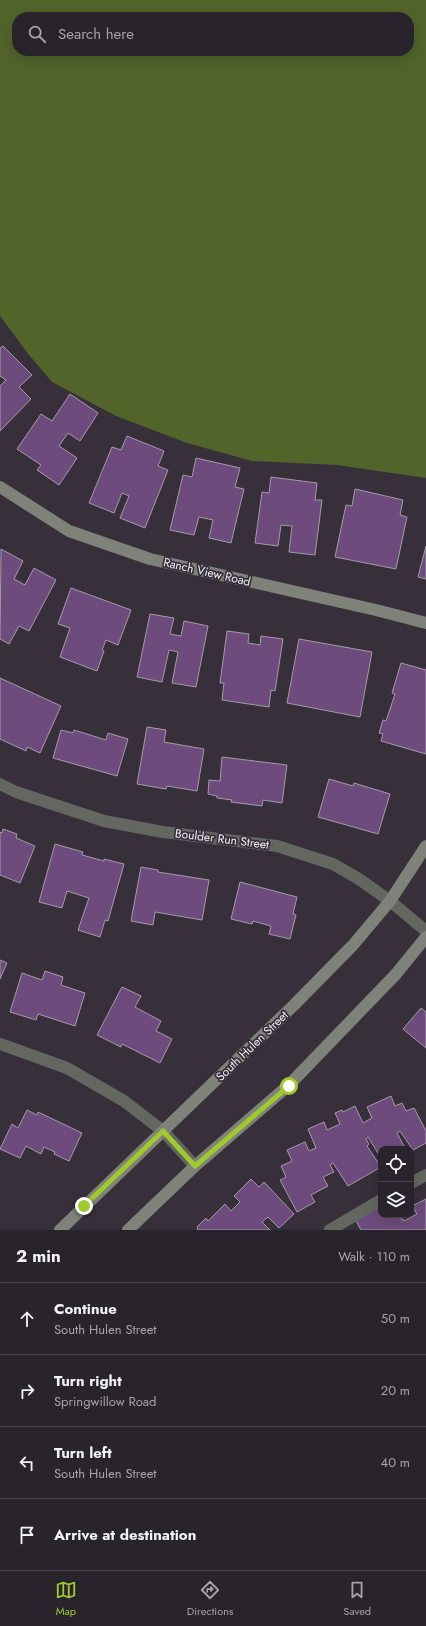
<!DOCTYPE html>
<html lang="en">
<head>
<meta charset="utf-8">
<style>
	:root { --surface:#29242c; --page:#353038; --text:#f1f3f6; --muted:#a5a4a9; --line:#454148; --accent:#9fca2d }
	body { margin:0; font-family:Jost,sans-serif; background:var(--page); color:var(--text) }
	.controls { position:absolute; right:12px; bottom:12px; display:grid; overflow:hidden; border-radius:8px; box-shadow:0 4px 16px #0002 }
	.controls button { width:36px; height:36px; display:grid; place-items:center; padding:0; border:0; border-bottom:1px solid var(--line); background:var(--surface); color:var(--text); font:20px sans-serif }
	.stop { position:absolute; width:12px; height:12px; margin:-9px; border:3px solid #9fca2d; border-radius:50%; background:#fff }
	.stop.end { background:#9fca2d; border-color:#fff; box-shadow:0 1px 4px #0008 }
	.list { margin:0; padding:0; list-style:none }
	h2 { display:flex; justify-content:space-between; align-items:center; height:52px; margin:0; padding:0 16px; font-size:17px }
	h2 small { font-size:13px; font-weight:400; color:var(--muted) }
	.list li { display:grid; grid-template-columns:26px 1fr auto; gap:12px; align-items:center; box-sizing:border-box; height:72px; padding:0 16px; border-top:1px solid var(--line) }
	.list b { display:block; font-size:15px; white-space:nowrap }
	.list p { margin:0; font-size:13px; white-space:nowrap; color:var(--muted) }
	.list em { font-size:13px; font-style:normal; color:var(--muted) }
	.icon { flex:none; width:22px; height:22px; fill:none; stroke:currentColor; stroke-width:2; stroke-linecap:round; stroke-linejoin:round }
	.map { position:relative; flex:none; width:426px; height:1230px; overflow:hidden }
	.search { position:absolute; background:var(--surface); box-shadow:0 4px 16px #0002; left:12px; right:12px; top:12px; height:44px; display:flex; align-items:center; gap:10px; box-sizing:border-box; padding:0 14px; border-radius:16px; color:var(--muted); font-size:15px }
	.sheet { height:340px; background:var(--surface) }
	nav { display:flex; justify-content:space-around; align-items:center; box-sizing:border-box; height:56px; border-top:1px solid var(--line); background:var(--surface); font-size:11px; color:var(--muted) }
	nav a { display:grid; justify-items:center; gap:2px }
	nav .on { color:var(--accent) }
	.map>svg:first-child { display:block }
	.forest { fill:#51642a; fill-rule:evenodd }
	.building { fill:#6d4c7d; stroke:#a49ba8 }
	.lines { fill:none; stroke-linecap:round; stroke-linejoin:round }
	.street { stroke:#646660; stroke-width:12 }
	.secondary { stroke:#7e8279; stroke-width:12 }
	.route { stroke:#9fca2d; stroke-width:5 }
	.labels { text-anchor:middle; dominant-baseline:central; stroke-width:3.5; stroke-linejoin:round; paint-order:stroke }
	.street-label { font-size:12px; fill:#f2edf5; stroke:#37303b }
</style>
</head>
<body>
<div class="map">
<svg width="426" height="1230" viewBox="0 0 426 1230">
	<rect width="100%" height="100%" fill="#37303b"/>
	<path class="forest" d="M0,0H426V478L337,465L252,461L187,443L116,416L52,382L29,355L0,316ZM17,17H409V51H17Z"/>
	<g class="building">
		<polygon points="3,346 32,375 19,387 31,399 0,431 0,386 6,380 0,376 0,348"/>
		<polygon points="70,394 98,413 80,441 68,433 59,446 77,458 59,485 37,470 41,465 17,449 41,414 52,421"/>
		<polygon points="127,436 164,451 158,466 168,470 145,528 120,518 129,496 122,493 114,513 89,503 112,447 121,450"/>
		<polygon points="196,458 240,468 235,487 244,489 231,543 209,538 213,520 199,517 194,535 170,530 183,475 192,477"/>
		<polygon points="271,477 317,483 315,500 322,500 315,555 289,552 292,526 281,525 278,546 255,543 262,492 269,493"/>
		<polygon points="355,489 403,500 400,515 407,517 396,569 335,557 346,505 352,506"/>
		<polygon points="426,546 426,579 418,577"/>
		<polygon points="1,549 23,561 14,579 25,585 34,568 56,580 29,631 19,626 9,644 0,639"/>
		<polygon points="71,588 131,610 118,645 106,640 102,650 104,651 97,671 60,657 70,628 58,624"/>
		<polygon points="150,614 174,618 170,634 181,636 184,621 208,626 196,687 172,683 178,652 169,650 162,682 137,677"/>
		<polygon points="227,631 249,634 248,643 260,645 261,636 283,639 275,691 271,690 269,707 222,700 224,683 220,683"/>
		<polygon points="299,639 372,652 360,717 287,703"/>
		<polygon points="401,663 426,670 426,754 381,741 383,734 379,733 383,720 386,721 395,694 392,693"/>
		<polygon points="0,678 61,706 40,753 27,747 26,751 0,739"/>
		<polygon points="147,727 166,730 164,742 204,749 197,791 167,786 166,789 137,784"/>
		<polygon points="61,730 73,733 74,730 106,740 108,733 128,739 117,776 53,758"/>
		<polygon points="222,757 287,765 282,803 263,800 262,806 231,802 232,800 217,798 217,796 208,794 209,780 220,781"/>
		<polygon points="329,779 353,786 354,783 390,794 378,834 318,817"/>
		<polygon points="3,829 17,834 16,838 35,846 20,883 0,875 0,832 2,833"/>
		<polygon points="55,844 83,852 82,855 104,861 104,859 124,864 108,921 105,920 100,937 78,930 89,898 67,891 62,908 39,902"/>
		<polygon points="141,867 158,870 158,872 209,880 202,920 155,912 153,925 131,921"/>
		<polygon points="240,882 297,897 293,914 296,915 290,939 269,934 271,926 253,921 252,924 231,919"/>
		<polygon points="0,960 7,963 0,979"/>
		<polygon points="45,971 63,977 61,985 85,993 75,1026 38,1014 36,1020 10,1012 22,973 42,980"/>
		<polygon points="122,987 141,996 135,1007 161,1021 156,1031 172,1039 160,1063 122,1044 121,1047 97,1035"/>
		<polygon points="421,1008 426,1012 426,1048 403,1029"/>
		<polygon points="391,1096 395,1106 402,1103 406,1111 414,1108 426,1131 426,1143 413,1150 400,1131 397,1133 404,1146 399,1149 381,1149 381,1158 368,1137 366,1139 369,1144 367,1146 381,1167 348,1186 333,1163 330,1165 334,1172 323,1177 328,1186 311,1195 315,1202 297,1212 280,1180 286,1177 281,1166 292,1161 287,1150 305,1142 309,1151 316,1148 308,1129 324,1122 327,1130 340,1124 335,1113 342,1110 343,1112 355,1106 363,1123 372,1118 367,1107"/>
		<polygon points="27,1110 37,1115 38,1112 82,1133 69,1161 54,1154 55,1152 44,1147 41,1154 26,1146 20,1158 0,1149 12,1124 18,1128"/>
		<polygon points="251,1179 259,1187 264,1182 294,1214 279,1228 268,1217 262,1222 270,1230 198,1230 197,1227 206,1218 208,1221 225,1204 231,1211 240,1202 234,1196"/>
		<polygon points="426,1199 426,1230 361,1230 354,1217 381,1202 381,1215 399,1215 402,1220 403,1219 404,1221 417,1214 412,1206"/>
	</g>
	<g class="lines">
		<g class="street">
			<polyline points="0,784 16,792 104,821 163,832 277,846 333,864 359,879 390,901 426,931"/>
			<polyline points="0,1044 67,1068 124,1101 163,1131 195,1166"/>
			<polyline points="411,1183 426,1175"/>
			<polyline points="330,1230 381,1200"/>
		</g>
		<g class="secondary">
			<polyline points="0,487 69,531 150,559 376,610 426,623"/>
			<polyline points="60,1230 294,1005 353,945 390,901 426,846"/>
			<polyline points="128,1230 195,1166 289,1085 396,974 426,937"/>
		</g>
	</g>
	<g class="lines">
		<polyline class="route" points="84,1206 163,1131 195,1166 289,1086"/>
	</g>
	<g class="labels">
		<g class="street-label">
			<text transform="translate(207 572) rotate(13)">Ranch View Road</text>
			<text transform="translate(222 839) rotate(7)">Boulder Run Street</text>
			<text transform="translate(252 1046) rotate(-44)">South Hulen Street</text>
		</g>
	</g>
</svg>
<div class="controls">
<button><svg class="icon" aria-label="locate" viewBox="0 0 24 24"><circle cx="12" cy="12" r="6"/><path d="M12 2v4M12 18v4M2 12h4M18 12h4"/></svg></button>
<button><svg class="icon" aria-label="layers" viewBox="0 0 24 24"><path d="M12 4l9 5-9 5-9-5zM3 14l9 5 9-5"/></svg></button>
</div>
<div class="stop" style="left:289px;top:1086px"></div>
<div class="stop end" style="left:84px;top:1206px"></div>
<div class="search"><svg class="icon" aria-label="search" viewBox="0 0 24 24"><circle cx="10" cy="10" r="6"/><path d="M15 15l6 6"/></svg>Search here</div>
</div>
<section class="sheet">
<h2>2 min<small>Walk · 110 m</small></h2>
<ul class="list">
<li><svg class="icon" aria-label="ahead" viewBox="0 0 24 24"><path d="M12 20V5M6 11l6-6 6 6"/></svg><div><b>Continue</b><p>South Hulen Street</p></div><em>50 m</em></li>
<li><svg class="icon" aria-label="right" viewBox="0 0 24 24"><path d="M7 20v-9h11M14 6l5 5-5 5"/></svg><div><b>Turn right</b><p>Springwillow Road</p></div><em>20 m</em></li>
<li><svg class="icon" aria-label="left" viewBox="0 0 24 24"><path d="M17 20v-9H6M10 6l-5 5 5 5"/></svg><div><b>Turn left</b><p>South Hulen Street</p></div><em>40 m</em></li>
<li><svg class="icon" aria-label="arrive" viewBox="0 0 24 24"><path d="M6 21V4h12l-3 4 3 4H6"/></svg><div><b>Arrive at destination</b></div></li>
</ul>
</section>
<nav>
<a class="on"><svg class="icon" aria-label="map" viewBox="0 0 24 24"><path d="M3 6l6-2 6 2 6-2v14l-6 2-6-2-6 2zM9 4v14M15 6v14"/></svg>Map</a>
<a><svg class="icon" aria-label="directions" viewBox="0 0 24 24"><path d="M12 3l9 9-9 9-9-9zM9 14v-3h6M13 9l2 2-2 2"/></svg>Directions</a>
<a><svg class="icon" aria-label="saved" viewBox="0 0 24 24"><path d="M7 4h10v16l-5-4-5 4z"/></svg>Saved</a>
</nav>
</body>
</html>
